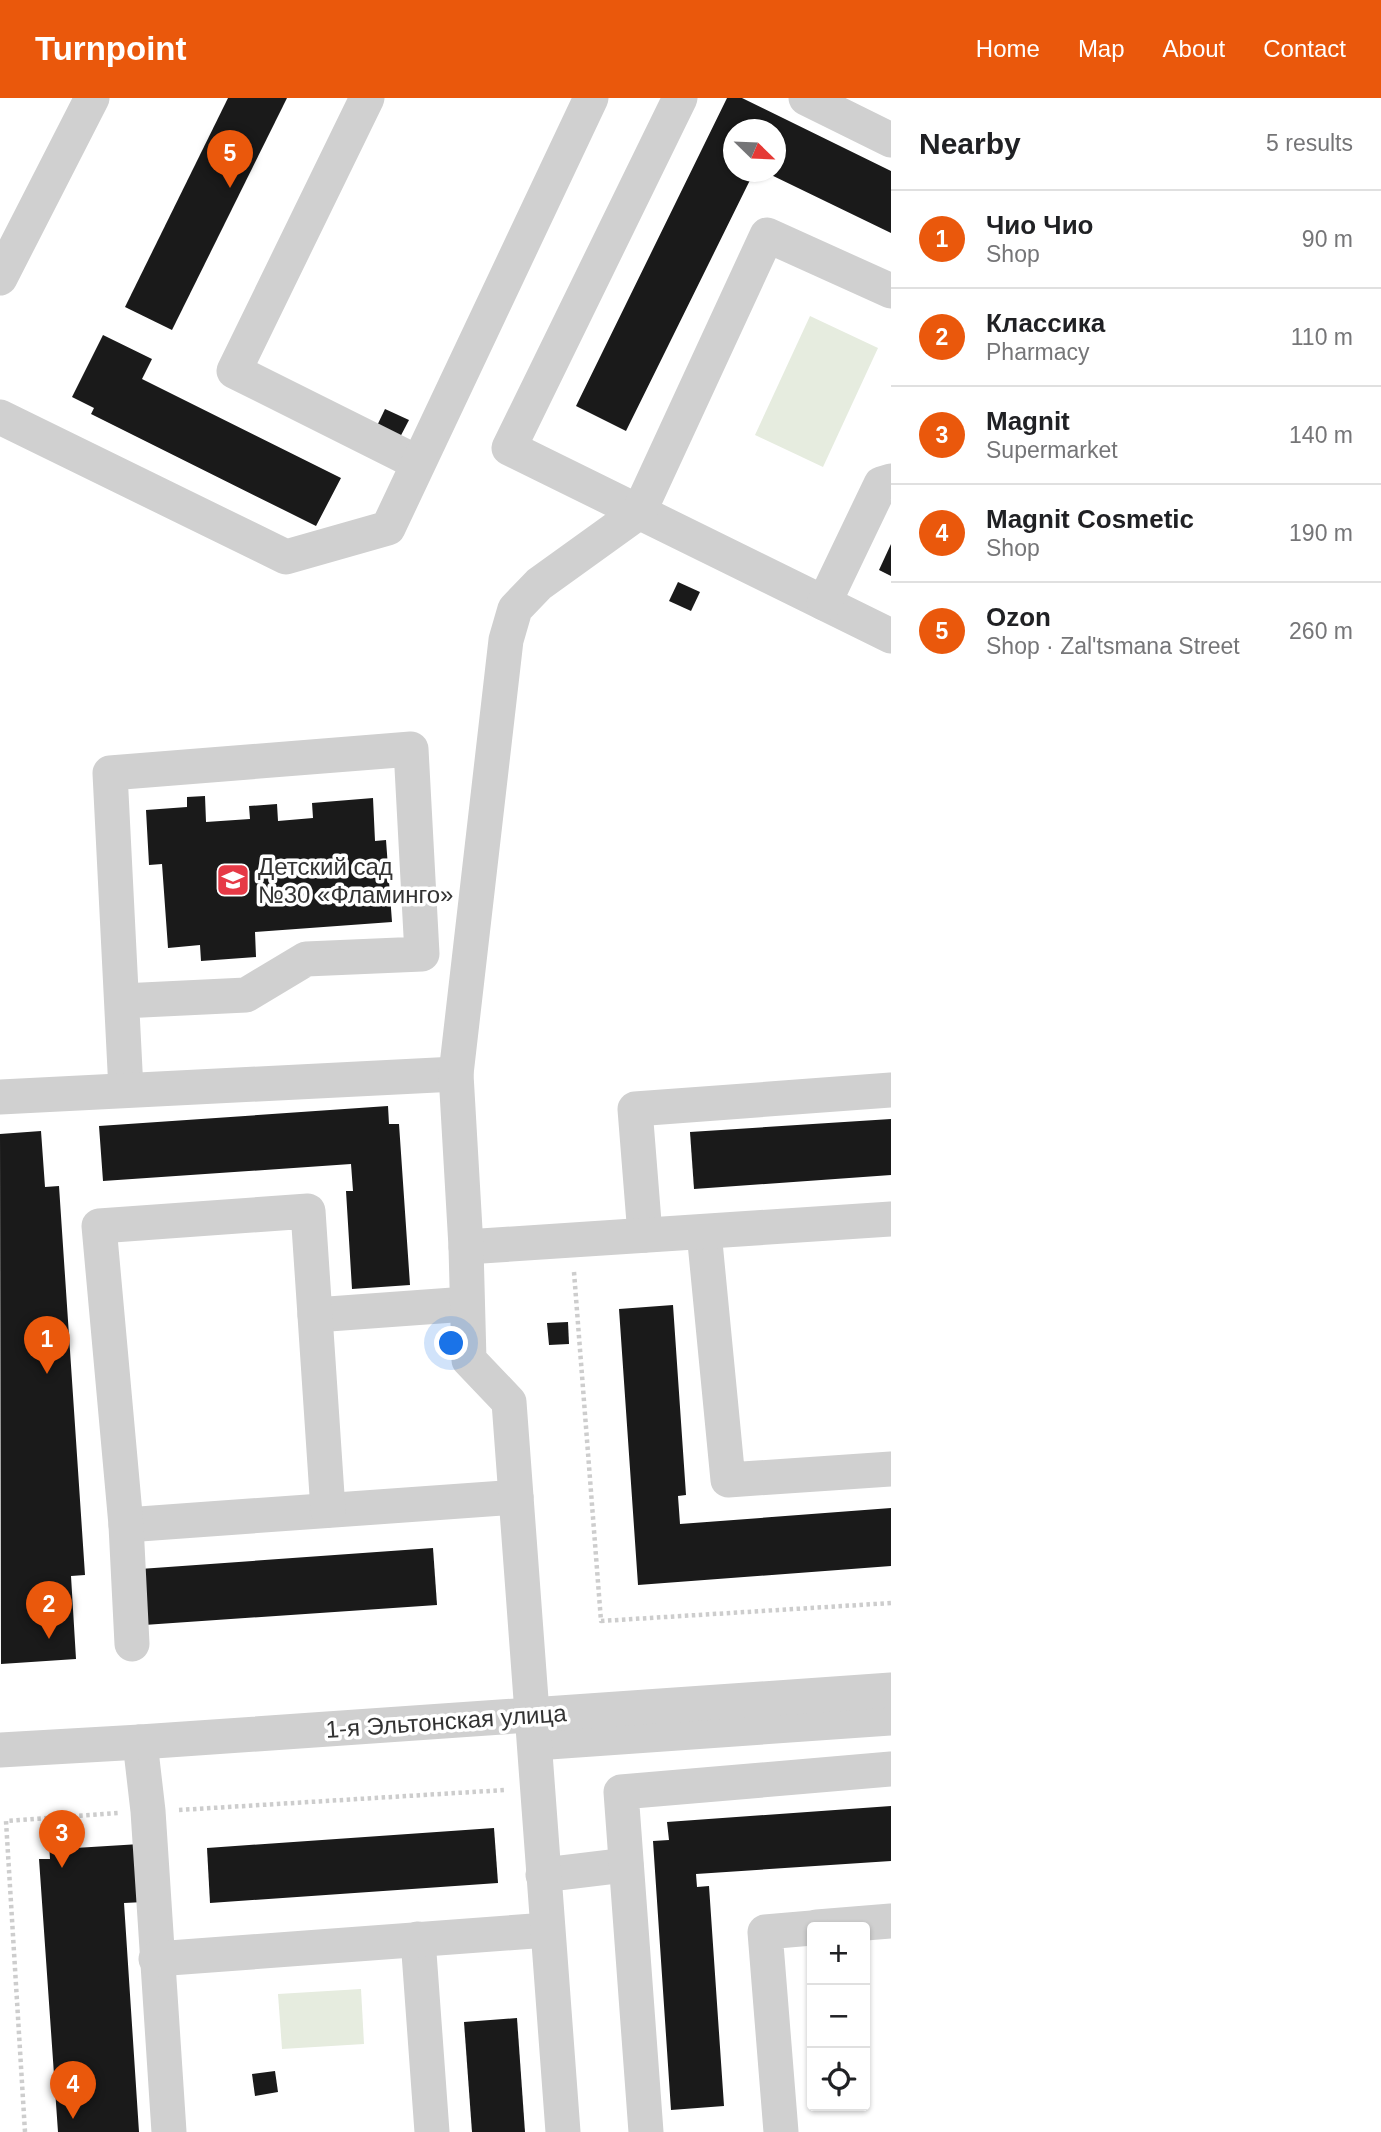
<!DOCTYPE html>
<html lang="en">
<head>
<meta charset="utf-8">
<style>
	:root { --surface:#fff; --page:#f6f6f6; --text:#202124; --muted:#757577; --line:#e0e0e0; --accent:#ea580c }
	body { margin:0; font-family:Arial,sans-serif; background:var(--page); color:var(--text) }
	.controls { position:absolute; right:21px; bottom:21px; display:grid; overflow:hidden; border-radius:7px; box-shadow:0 2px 5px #0004 }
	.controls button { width:63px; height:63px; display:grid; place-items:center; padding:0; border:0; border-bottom:2px solid var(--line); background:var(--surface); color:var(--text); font:35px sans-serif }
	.compass { position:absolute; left:723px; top:21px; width:63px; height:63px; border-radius:50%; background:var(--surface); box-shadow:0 2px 5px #0004; rotate:113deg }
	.you { position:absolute; left:452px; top:1246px; width:24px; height:24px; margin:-18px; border:5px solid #fff; border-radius:50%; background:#1a73e8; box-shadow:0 0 0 10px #1a73e833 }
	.badge { display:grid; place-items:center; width:46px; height:46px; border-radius:50%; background:var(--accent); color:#fff; font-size:23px; font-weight:700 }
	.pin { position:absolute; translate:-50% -58px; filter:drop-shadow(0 2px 4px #0008) }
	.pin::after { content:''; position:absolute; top:37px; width:24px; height:21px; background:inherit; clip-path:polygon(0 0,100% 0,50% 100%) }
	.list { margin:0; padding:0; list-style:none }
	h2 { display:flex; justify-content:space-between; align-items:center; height:91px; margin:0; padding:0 28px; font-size:30px }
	h2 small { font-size:23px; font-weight:400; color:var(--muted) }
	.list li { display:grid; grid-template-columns:46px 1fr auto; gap:21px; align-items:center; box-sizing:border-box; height:98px; padding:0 28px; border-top:2px solid var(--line) }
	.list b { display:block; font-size:26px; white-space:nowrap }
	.list p { margin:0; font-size:23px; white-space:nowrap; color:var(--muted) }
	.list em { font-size:23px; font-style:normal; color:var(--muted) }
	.icon { flex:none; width:38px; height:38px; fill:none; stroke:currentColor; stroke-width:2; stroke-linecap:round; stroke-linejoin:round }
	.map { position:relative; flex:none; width:891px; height:2034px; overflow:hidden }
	header { display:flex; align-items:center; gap:42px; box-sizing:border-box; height:98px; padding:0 35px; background:var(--accent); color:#fff }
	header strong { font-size:33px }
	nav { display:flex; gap:38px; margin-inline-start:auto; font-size:24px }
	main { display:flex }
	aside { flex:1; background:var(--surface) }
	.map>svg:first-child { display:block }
	.green { fill:#e6ecdf }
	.building { fill:#1a1a1a }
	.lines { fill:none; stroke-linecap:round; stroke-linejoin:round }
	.path { stroke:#cdcdcd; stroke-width:4.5; stroke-dasharray:3.5 3.5; stroke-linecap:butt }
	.minor { stroke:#d0d0d0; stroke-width:35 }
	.labels { text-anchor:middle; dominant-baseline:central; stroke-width:7; stroke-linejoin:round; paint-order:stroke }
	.poi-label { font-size:24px; fill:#333; stroke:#fff; text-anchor:start }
	.street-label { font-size:24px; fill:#333; stroke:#fff }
</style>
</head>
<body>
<header>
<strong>Turnpoint</strong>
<nav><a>Home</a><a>Map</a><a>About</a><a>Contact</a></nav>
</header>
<main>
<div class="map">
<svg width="891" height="2034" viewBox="0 0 891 2034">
	<rect width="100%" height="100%" fill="#fff"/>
	<g class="green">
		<polygon points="810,218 878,250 823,369 755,337"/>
		<polygon points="361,1891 364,1946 282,1951 278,1896"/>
	</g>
	<g class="building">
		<polygon points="228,0 287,0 172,232 125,209"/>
		<polygon points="727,0 742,0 891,73 891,135 765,74 776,74 776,32 734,32 734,74 754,74 626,333 576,308"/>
		<polygon points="103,237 152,261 142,281 341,380 316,428 91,316 94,310 72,299"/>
		<polygon points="385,311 409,322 397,345 374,334"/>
		<polygon points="891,446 891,478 879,472"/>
		<polygon points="678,484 700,494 691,513 669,503"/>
		<polygon points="205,698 206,724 250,721 249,708 277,706 278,723 313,720 312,705 373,700 375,743 386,742 392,824 255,834 256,859 201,863 200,847 168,850 162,766 149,767 146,712 187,709 187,699"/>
		<polygon points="388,1008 389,1026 399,1026 410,1187 352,1191 346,1093 353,1093 351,1066 103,1083 99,1028"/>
		<polygon points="891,1021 891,1077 694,1091 690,1034"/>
		<polygon points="41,1033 45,1089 59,1088 85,1477 71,1478 76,1561 1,1566 0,1036"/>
		<polygon points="673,1207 686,1397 678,1398 680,1426 891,1410 891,1468 638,1487 619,1211"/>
		<polygon points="568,1224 569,1246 549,1247 547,1225"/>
		<polygon points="433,1450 437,1507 144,1527 140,1471"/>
		<polygon points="891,1708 891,1763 696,1776 697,1789 709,1788 724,2008 671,2012 653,1743 669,1742 667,1724"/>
		<polygon points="494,1730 498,1785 210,1805 207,1750"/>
		<polygon points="74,1744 75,1750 140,1746 144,1804 124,1805 139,2034 58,2034 39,1761 50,1761 49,1745"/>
		<polygon points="517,1920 525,2034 472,2034 464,1924"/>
		<polygon points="275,1973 278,1994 255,1998 252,1976"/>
	</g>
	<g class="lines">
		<g class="path">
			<polyline points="574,1174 601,1523 891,1505"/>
			<polyline points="179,1712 505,1692"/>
			<polyline points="25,2034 6,1723 118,1715"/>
		</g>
		<g class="minor">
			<polyline points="367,0 234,273 418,365"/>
			<polyline points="680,0 509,350 891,538"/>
			<polyline points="806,0 891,42"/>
			<polyline points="0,180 92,0"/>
			<polyline points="0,319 286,459 388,430 591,0"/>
			<polyline points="824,505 881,386 891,383"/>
			<polyline points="122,903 246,897 306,861 422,856 411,651 110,675 126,992"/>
			<polyline points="0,999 456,976"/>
			<polyline points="704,1134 728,1382 891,1371"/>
			<polyline points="645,1137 635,1011 891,992"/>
			<polyline points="466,1149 891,1121"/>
			<polyline points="315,1217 467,1206"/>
			<polyline points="126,1427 516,1399"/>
			<polyline points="132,1546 126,1427 99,1128 308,1113 328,1412"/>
			<polyline points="140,1644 148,1713 169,2034"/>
			<polyline points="535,1645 891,1620"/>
			<polyline points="0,1652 140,1644 891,1592"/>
			<polyline points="543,1777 626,1767"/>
			<polyline points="817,1829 891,1823"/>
			<polyline points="418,1841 432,2034"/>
			<polyline points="156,1861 547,1832"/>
			<polyline points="563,2034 509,1304 469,1262 466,1149 456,976 506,542 515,511 539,486 639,414 767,137 891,193"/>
			<polyline points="646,2034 621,1694 891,1671"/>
			<polyline points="781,2034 765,1834 812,1830"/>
		</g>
	</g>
	<defs>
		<symbol id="school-square" viewBox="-11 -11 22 22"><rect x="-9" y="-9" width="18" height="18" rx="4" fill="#e63946" stroke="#fff"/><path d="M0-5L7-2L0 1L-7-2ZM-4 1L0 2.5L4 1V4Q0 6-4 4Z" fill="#fff"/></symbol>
	</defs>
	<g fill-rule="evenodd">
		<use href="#school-square" x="214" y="763" width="38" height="38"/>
	</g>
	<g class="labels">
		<g class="poi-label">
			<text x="258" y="768">Детский сад<tspan x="258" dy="28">№30 «Фламинго»</tspan></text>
		</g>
		<g class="street-label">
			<text transform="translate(446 1623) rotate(-4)">1-я Эльтонская улица</text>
		</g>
	</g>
</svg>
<div class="controls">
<button>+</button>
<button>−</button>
<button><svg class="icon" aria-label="locate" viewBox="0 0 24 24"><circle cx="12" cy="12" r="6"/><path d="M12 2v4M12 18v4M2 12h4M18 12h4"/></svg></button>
</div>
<svg class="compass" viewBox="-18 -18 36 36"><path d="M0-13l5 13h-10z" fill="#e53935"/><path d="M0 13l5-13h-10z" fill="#757577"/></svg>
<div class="you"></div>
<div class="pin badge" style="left:47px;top:1276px">1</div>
<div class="pin badge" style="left:49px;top:1541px">2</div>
<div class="pin badge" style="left:62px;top:1770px">3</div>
<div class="pin badge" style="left:73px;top:2021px">4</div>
<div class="pin badge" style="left:230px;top:90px">5</div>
</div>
<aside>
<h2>Nearby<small>5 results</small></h2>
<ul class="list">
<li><span class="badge">1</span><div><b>Чио Чио</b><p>Shop</p></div><em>90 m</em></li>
<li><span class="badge">2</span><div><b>Классика</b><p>Pharmacy</p></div><em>110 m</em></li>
<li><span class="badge">3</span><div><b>Magnit</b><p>Supermarket</p></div><em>140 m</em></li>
<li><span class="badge">4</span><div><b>Magnit Cosmetic</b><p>Shop</p></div><em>190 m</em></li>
<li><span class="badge">5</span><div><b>Ozon</b><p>Shop · Zal'tsmana Street</p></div><em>260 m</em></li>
</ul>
</aside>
</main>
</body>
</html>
